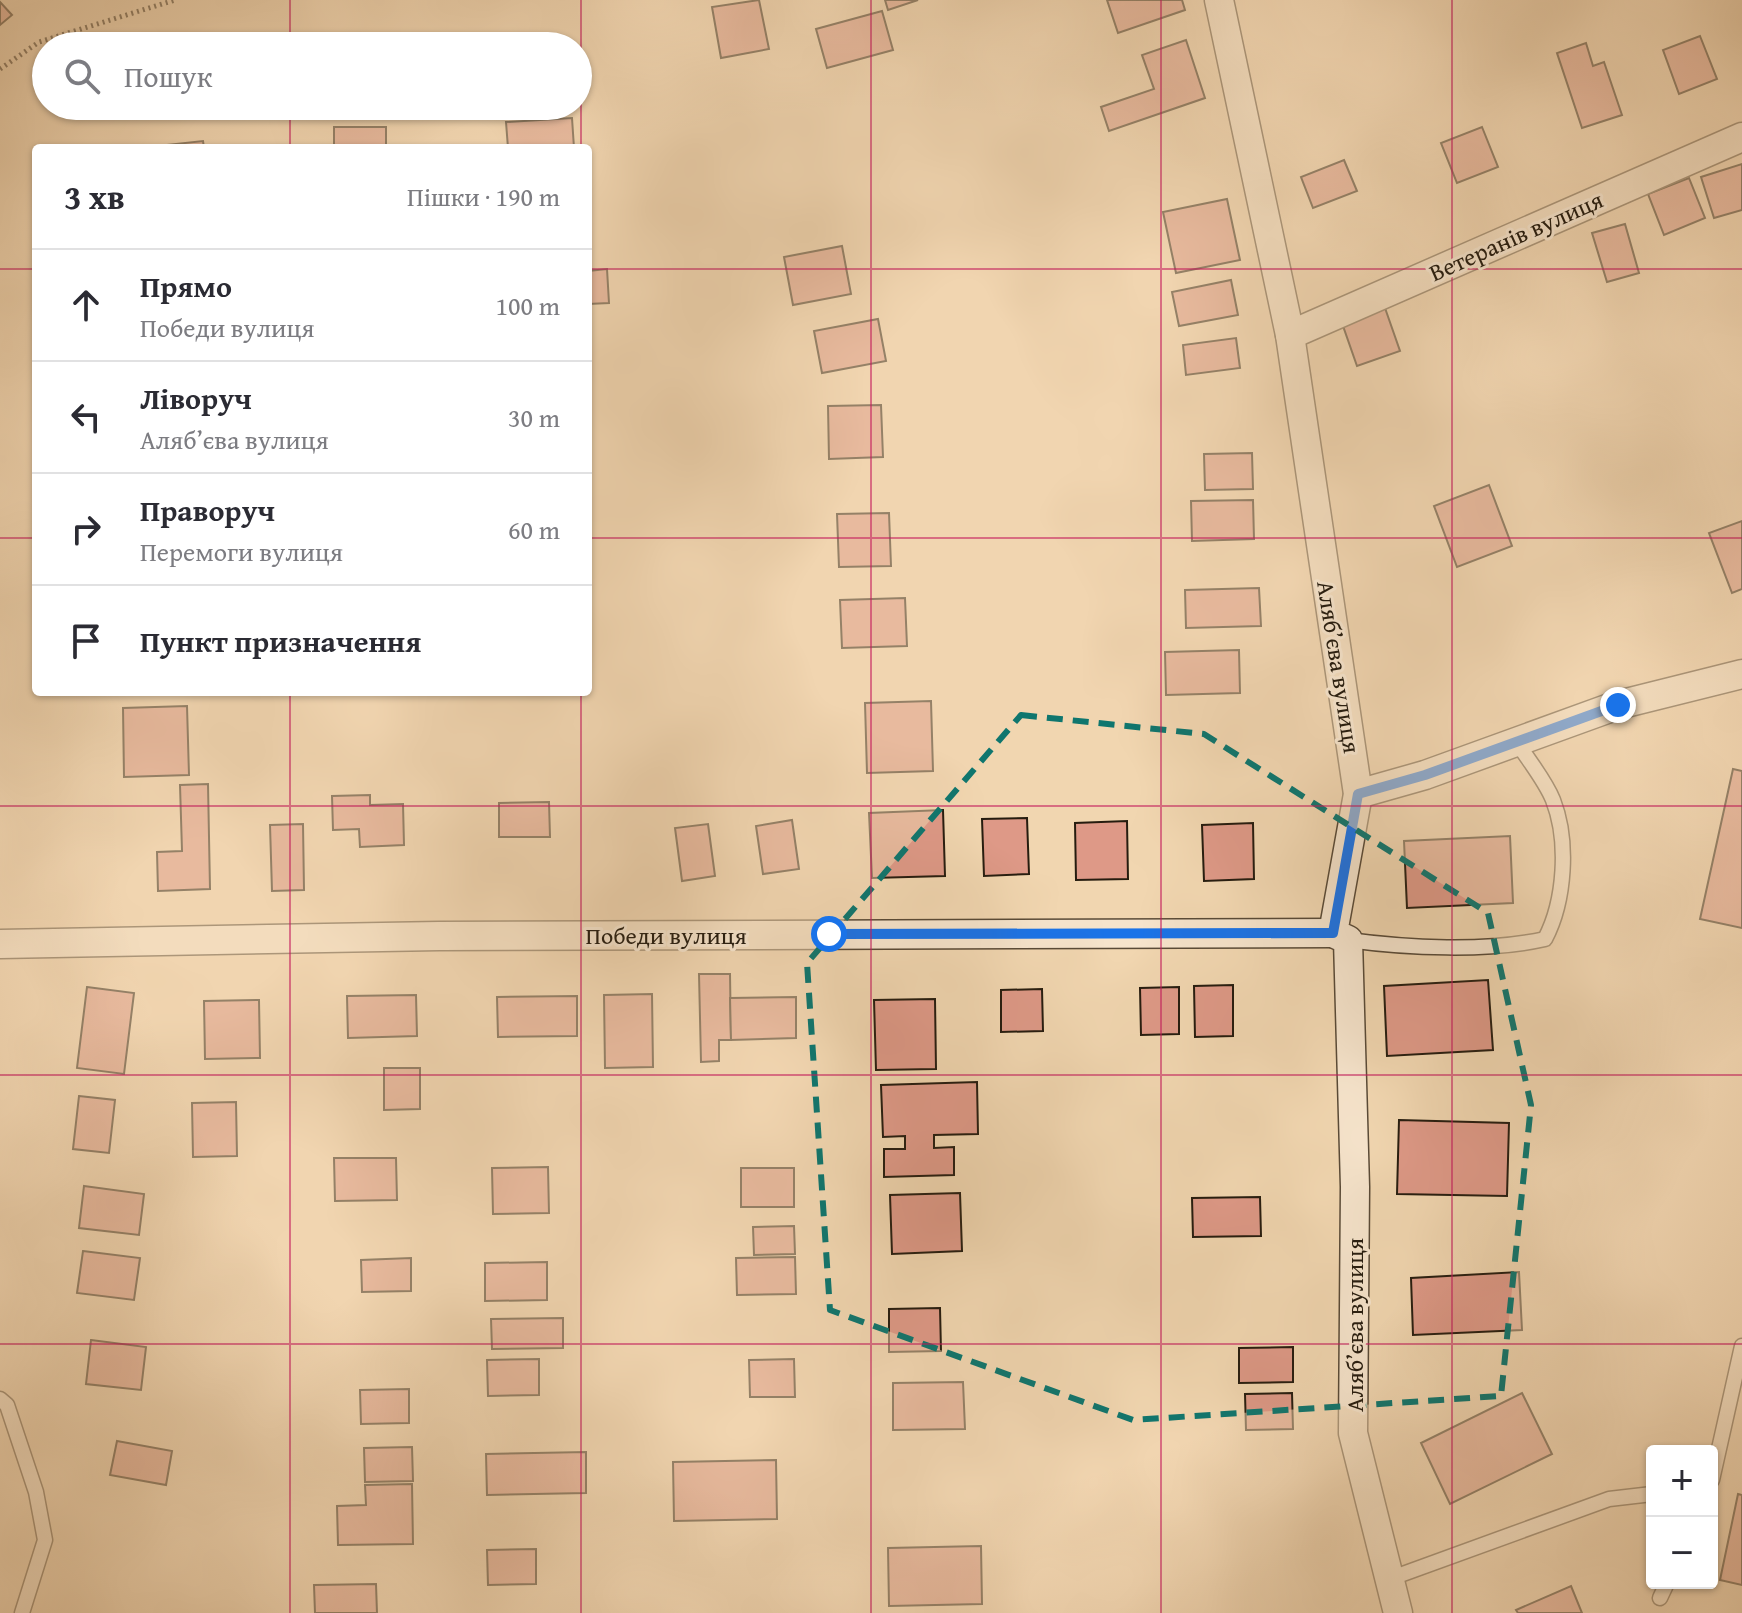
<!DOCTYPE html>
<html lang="uk">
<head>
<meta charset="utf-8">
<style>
	:root { --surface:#fff; --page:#f2f2f3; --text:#2b2b33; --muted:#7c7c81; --line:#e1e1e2 }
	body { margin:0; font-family:"Gentium Book Plus",serif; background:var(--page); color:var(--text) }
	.controls { position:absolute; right:24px; bottom:24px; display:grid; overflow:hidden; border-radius:8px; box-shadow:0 2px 6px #0004 }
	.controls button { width:72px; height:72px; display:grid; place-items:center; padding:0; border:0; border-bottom:2px solid var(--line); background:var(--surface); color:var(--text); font:40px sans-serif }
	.stop { position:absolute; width:24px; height:24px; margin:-18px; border:6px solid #1a73e8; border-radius:50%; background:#fff }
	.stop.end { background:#1a73e8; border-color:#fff; box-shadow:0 2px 8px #0008 }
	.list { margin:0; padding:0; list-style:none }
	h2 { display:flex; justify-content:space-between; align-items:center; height:104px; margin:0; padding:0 32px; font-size:34px }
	h2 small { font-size:26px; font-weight:400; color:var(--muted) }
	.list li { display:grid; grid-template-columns:52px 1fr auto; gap:24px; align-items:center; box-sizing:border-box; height:112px; padding:0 32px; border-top:2px solid var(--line) }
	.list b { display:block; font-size:30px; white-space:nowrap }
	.list p { margin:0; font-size:26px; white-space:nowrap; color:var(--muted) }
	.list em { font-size:26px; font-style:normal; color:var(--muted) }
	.icon { flex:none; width:44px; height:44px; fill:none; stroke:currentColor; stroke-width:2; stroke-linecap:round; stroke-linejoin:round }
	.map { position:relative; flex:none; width:1742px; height:1613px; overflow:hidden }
	.search { position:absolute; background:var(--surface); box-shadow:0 2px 6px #0004; left:32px; top:32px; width:560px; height:88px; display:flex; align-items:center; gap:20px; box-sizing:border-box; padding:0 28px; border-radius:44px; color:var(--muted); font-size:30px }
	.panel { position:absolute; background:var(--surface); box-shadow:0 2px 6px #0004; left:32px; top:144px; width:560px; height:552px; border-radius:8px }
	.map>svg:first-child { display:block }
	.building { fill:#de9987; stroke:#261c0f; stroke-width:2 }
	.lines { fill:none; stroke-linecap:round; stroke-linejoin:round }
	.service-casing { stroke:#594a37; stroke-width:17 }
	.minor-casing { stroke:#594a37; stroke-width:31 }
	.path { stroke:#261c0f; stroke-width:5; stroke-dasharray:2 4; stroke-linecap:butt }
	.service { stroke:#f6e4cc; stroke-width:14 }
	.minor { stroke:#f6e4cc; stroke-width:28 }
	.route { stroke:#1a73e8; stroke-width:10 }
	.marked { fill:none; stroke:#0f766e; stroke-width:6; stroke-dasharray:16 10; stroke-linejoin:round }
	.grid { fill:none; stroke:#c2185b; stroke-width:2; stroke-opacity:0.55 }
	.labels { text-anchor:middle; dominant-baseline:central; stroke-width:6; stroke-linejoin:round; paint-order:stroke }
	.street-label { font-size:24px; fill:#261c0f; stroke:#f6e4cc }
</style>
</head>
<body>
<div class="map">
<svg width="1742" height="1613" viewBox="0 0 1742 1613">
	<rect width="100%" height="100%" fill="#f1d6b0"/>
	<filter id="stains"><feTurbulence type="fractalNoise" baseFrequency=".0025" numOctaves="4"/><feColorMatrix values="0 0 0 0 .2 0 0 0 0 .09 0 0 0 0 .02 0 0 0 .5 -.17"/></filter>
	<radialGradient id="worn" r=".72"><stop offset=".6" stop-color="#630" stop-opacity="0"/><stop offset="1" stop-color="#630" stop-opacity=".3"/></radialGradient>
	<g class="building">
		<polygon points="759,0 769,49 721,58 712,7"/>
		<polygon points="885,0 918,0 888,10"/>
		<polygon points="1107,0 1182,0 1185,10 1118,33"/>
		<polygon points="0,2 12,15 0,25"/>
		<polygon points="882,11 893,50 827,68 816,29"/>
		<polygon points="1700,36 1717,79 1679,94 1663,50"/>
		<polygon points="1186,40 1205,98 1109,131 1101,107 1154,89 1142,55"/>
		<polygon points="1586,43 1593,66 1604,62 1622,115 1582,128 1557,53"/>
		<rect x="332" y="106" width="52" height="12"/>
		<polygon points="572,118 574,148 508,148 506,122"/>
		<rect x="334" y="127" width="52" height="21"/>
		<polygon points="1482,127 1498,167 1457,183 1441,143"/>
		<polygon points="203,141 204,148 139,148"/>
		<polygon points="1344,160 1357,191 1313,208 1301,177"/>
		<polygon points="1742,164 1742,210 1714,218 1701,177"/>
		<polygon points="1689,178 1705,218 1664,235 1648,194"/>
		<polygon points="1227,199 1240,260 1176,273 1163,212"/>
		<polygon points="1625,224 1639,273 1607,282 1592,233"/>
		<polygon points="842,246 851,294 793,305 784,257"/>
		<polygon points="607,269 609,303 588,304 588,271"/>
		<polygon points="1231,280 1238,315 1179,326 1172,292"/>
		<polygon points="1385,308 1400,351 1357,366 1342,323"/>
		<polygon points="878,319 886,361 822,373 814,331"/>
		<polygon points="1236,338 1240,368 1186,375 1183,345"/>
		<polygon points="881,405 883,457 829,459 828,406"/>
		<polygon points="1252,453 1253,489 1205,490 1204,454"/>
		<polygon points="1489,485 1512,546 1457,567 1434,506"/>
		<polygon points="1253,500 1254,539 1192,541 1191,501"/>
		<polygon points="889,513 891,566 839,567 837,514"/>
		<polygon points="1742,521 1742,589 1732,593 1709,533"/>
		<polygon points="1259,588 1261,626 1186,628 1185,590"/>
		<polygon points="905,598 907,646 842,648 840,600"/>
		<polygon points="1239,650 1240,693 1166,695 1165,652"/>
		<polygon points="931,701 933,771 867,773 865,703"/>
		<polygon points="187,706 189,775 124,777 123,708"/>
		<polygon points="1733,769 1742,771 1742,928 1700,919"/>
		<polygon points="208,784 210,889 158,891 157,852 182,851 180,785"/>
		<polygon points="370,795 370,805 403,804 404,845 360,847 359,829 333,830 332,796"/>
		<polygon points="549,802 550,837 499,837 499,803"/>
		<polygon points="943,810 945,876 872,878 869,813"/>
		<polygon points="1027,818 1029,874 984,876 982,819"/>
		<polygon points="792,820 799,869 763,874 756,826"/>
		<polygon points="1127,821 1128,879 1076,880 1075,823"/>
		<polygon points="1253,823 1254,879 1204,881 1202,825"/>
		<polygon points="303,824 304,890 272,891 270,825"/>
		<polygon points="708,824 715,876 682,881 675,828"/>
		<polygon points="1510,836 1513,903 1407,908 1404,841"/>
		<polygon points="699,974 730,974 731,1040 719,1040 719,1061 701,1062"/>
		<polygon points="1488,980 1493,1050 1387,1056 1384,986"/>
		<polygon points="1233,985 1233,1036 1195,1037 1194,986"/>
		<polygon points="87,987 134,993 124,1074 77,1068"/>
		<polygon points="1179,987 1179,1034 1141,1035 1140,988"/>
		<polygon points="1042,989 1043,1031 1001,1032 1001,990"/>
		<polygon points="652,994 653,1067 605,1068 604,995"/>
		<polygon points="416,995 417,1036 348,1038 347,996"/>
		<polygon points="577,996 577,1036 498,1037 497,997"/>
		<polygon points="796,997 796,1038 731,1040 730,998"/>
		<polygon points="935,999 936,1069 876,1070 874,1000"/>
		<polygon points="259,1000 260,1058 205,1059 204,1001"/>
		<polygon points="384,1068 420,1068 420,1109 384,1110"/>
		<polygon points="977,1082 978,1134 934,1135 934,1148 954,1147 954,1175 884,1177 884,1149 905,1149 905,1136 883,1137 881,1085"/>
		<polygon points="79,1096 115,1100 109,1153 73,1149"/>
		<polygon points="236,1102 237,1156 193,1157 192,1103"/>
		<polygon points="1399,1120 1509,1123 1507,1196 1397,1194"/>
		<polygon points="334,1158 396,1158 397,1200 335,1201"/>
		<polygon points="548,1167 549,1213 493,1214 492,1168"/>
		<rect x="741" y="1168" width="53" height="39"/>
		<polygon points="84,1186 144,1194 139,1235 79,1228"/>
		<polygon points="960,1193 962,1251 892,1254 890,1195"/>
		<polygon points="1260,1197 1261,1236 1193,1237 1192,1198"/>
		<polygon points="794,1226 795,1254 754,1255 753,1227"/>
		<polygon points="83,1251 140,1258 134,1300 77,1293"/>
		<polygon points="795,1257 796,1294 737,1295 736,1258"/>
		<polygon points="411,1258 411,1291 362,1292 361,1260"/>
		<polygon points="547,1262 547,1300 485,1301 485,1263"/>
		<polygon points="1519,1272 1522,1330 1413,1335 1411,1278"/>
		<polygon points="940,1308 941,1351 889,1352 889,1309"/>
		<polygon points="563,1318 563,1348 492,1349 491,1319"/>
		<polygon points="91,1340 146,1347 141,1390 86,1384"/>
		<polygon points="1293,1347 1293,1382 1239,1383 1239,1348"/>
		<polygon points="539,1359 539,1395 488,1396 487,1360"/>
		<polygon points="794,1359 795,1397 750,1397 749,1360"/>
		<polygon points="963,1382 965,1429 893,1430 893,1383"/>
		<polygon points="409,1389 409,1423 361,1424 360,1390"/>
		<polygon points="1292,1393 1293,1429 1246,1430 1245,1394"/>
		<polygon points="1522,1393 1552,1454 1450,1504 1421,1443"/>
		<polygon points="117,1441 172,1451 166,1485 110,1475"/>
		<polygon points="412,1447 413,1481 365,1482 364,1448"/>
		<polygon points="586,1452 586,1493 487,1495 486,1454"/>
		<polygon points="776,1460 777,1519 674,1521 673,1462"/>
		<polygon points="412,1484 413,1544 338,1545 337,1506 366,1505 365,1485"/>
		<polygon points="1738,1494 1742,1495 1742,1585 1720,1580"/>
		<polygon points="981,1546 982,1604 889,1606 888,1548"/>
		<polygon points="536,1549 536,1584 488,1585 487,1550"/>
		<polygon points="376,1584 377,1613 315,1613 314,1585"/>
		<polygon points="1571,1586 1582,1613 1518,1613 1516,1610"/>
	</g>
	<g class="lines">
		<defs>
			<g id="service">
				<path d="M1348,940C1407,948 1487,952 1545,939C1565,901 1569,841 1553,800C1545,780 1528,760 1517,742"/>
				<polyline points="0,1399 7,1405 36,1492 45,1540 22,1613"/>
				<polyline points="1712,1480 1742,1346"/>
				<polyline points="1389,1579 1609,1499 1652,1494"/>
				<polyline points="1660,1598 1667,1583"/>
			</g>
			<g id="minor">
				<polyline points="1219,0 1290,335 1358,794 1333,933 1348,940 1355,1187 1353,1433 1398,1613"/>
				<polyline points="1290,335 1742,137"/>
				<polyline points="1358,794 1425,775 1618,705 1742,674"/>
				<polyline points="0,944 439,936 1333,933"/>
			</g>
		</defs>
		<use href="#service" class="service-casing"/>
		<use href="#minor" class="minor-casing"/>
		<polyline class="path" points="0,69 39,42 175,0"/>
		<use href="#service" class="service"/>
		<use href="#minor" class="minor"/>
	</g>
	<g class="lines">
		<polyline class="route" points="829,934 1333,933 1358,794 1425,775 1618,705"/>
	</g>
	<path d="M0 0H1742V1613H0ZM1021,715L1204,734L1488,913L1531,1105L1501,1396L1133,1420L830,1310L807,963Z" fill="#f1d6b0" fill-opacity=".55" fill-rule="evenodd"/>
	<path class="marked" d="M1021,715L1204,734L1488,913L1531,1105L1501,1396L1133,1420L830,1310L807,963Z"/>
	<path class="grid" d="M290,0V46M581,0V148M871,0V1613M1161,0V1613M1452,0V1613M290,106V148M0,269H36M588,269H1742M0,538H36M588,538H1742M290,692V1613M581,692V1613M0,806H1742M0,1075H1742M0,1344H1742"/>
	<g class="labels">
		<g class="street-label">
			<text transform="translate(1516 236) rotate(-24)">Ветеранів вулиця</text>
			<text transform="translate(1339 667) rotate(81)">Аляб’єва вулиця</text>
			<text x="666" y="935">Победи вулиця</text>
			<text transform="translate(1354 1325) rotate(-90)">Аляб’єва вулиця</text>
		</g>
	</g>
	<rect width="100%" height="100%" filter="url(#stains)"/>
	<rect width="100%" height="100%" fill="url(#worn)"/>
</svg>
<div class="controls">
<button>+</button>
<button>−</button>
</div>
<div class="stop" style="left:829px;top:934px"></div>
<div class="stop end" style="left:1618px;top:705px"></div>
<div class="search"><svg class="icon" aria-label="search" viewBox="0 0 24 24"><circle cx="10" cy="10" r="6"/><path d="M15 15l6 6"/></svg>Пошук</div>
<section class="panel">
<h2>3 хв<small>Пішки · 190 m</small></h2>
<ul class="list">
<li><svg class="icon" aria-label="ahead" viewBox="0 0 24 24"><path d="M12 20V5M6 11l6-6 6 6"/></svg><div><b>Прямо</b><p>Победи вулиця</p></div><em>100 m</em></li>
<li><svg class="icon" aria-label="left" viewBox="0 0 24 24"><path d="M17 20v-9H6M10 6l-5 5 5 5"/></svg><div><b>Ліворуч</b><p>Аляб’єва вулиця</p></div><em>30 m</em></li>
<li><svg class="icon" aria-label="right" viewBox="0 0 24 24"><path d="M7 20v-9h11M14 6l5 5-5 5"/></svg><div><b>Праворуч</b><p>Перемоги вулиця</p></div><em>60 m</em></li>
<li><svg class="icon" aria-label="arrive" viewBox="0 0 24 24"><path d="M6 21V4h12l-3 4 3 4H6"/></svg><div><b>Пункт призначення</b></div></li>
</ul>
</section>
</div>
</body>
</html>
